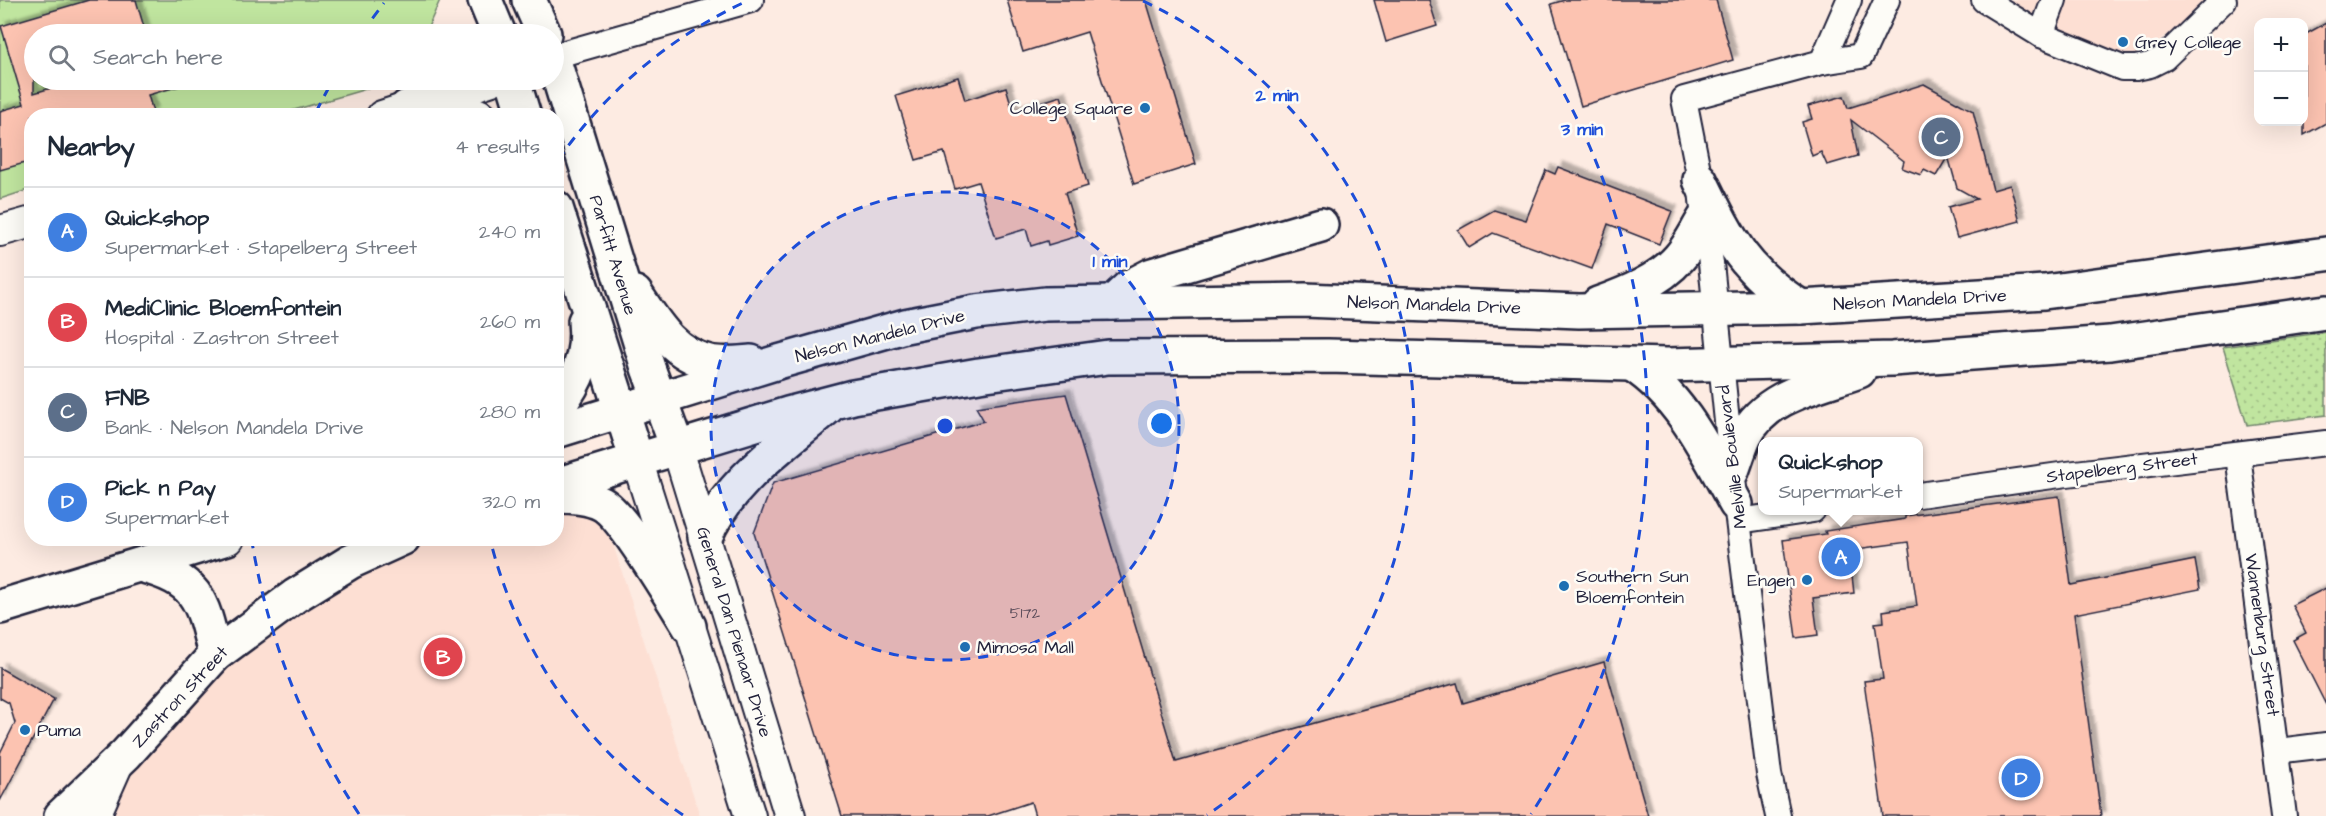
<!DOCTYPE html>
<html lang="en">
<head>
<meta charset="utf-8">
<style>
	:root { --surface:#fff; --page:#f2f2f3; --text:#1f2937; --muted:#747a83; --line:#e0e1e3; --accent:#d93025 }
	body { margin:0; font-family:"Architects Daughter",sans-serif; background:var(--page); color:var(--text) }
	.controls { position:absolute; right:18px; top:18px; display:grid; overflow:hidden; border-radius:12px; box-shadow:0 6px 24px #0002 }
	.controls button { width:54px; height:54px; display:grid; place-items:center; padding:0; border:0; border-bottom:2px solid var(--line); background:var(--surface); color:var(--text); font:30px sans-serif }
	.you { position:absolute; left:1162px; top:424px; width:21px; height:21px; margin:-15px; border:4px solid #fff; border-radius:50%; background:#1a73e8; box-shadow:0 0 0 9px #1a73e833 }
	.badge { display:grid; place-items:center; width:39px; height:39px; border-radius:50%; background:var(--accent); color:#fff; font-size:20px; font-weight:700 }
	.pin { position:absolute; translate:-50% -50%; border:3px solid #fff; box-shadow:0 2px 6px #0006 }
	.popup { position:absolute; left:1758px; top:437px; width:165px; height:78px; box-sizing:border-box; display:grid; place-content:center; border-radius:12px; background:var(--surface); filter:drop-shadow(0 2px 4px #0005); font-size:20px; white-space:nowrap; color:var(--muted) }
	.popup b { font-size:22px; color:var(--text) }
	.popup::after { content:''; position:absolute; left:50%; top:100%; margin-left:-12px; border:12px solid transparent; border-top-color:var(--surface) }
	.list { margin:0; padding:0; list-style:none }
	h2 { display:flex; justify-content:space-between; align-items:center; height:78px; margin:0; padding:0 24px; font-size:26px }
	h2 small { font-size:20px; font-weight:400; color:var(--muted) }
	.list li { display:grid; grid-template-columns:39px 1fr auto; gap:18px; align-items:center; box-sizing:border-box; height:90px; padding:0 24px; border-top:2px solid var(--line) }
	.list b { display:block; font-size:22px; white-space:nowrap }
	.list p { margin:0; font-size:20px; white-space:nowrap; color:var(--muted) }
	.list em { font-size:20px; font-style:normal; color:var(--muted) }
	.icon { flex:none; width:33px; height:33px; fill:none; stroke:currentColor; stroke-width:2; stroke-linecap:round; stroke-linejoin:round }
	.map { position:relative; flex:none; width:2326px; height:816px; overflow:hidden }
	.search { position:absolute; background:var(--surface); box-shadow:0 6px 24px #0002; left:24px; top:24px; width:540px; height:66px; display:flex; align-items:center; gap:15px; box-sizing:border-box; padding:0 21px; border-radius:33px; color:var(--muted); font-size:22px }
	.panel { position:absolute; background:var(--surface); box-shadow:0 6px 24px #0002; left:24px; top:108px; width:540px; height:438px; border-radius:24px }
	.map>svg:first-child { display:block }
	.built { fill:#fddfd3 }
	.grass { fill:url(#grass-dots); stroke:#71846d; stroke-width:1.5 }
	.park { fill:#c0e59f; stroke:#71846d; stroke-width:1.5 }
	.building { fill:#fcc3b1; stroke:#22223b; stroke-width:1.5; filter:url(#shadow) }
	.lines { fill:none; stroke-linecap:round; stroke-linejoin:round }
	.minor-casing { stroke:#22223b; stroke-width:28 }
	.tertiary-casing { stroke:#22223b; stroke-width:34 }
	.trunk-casing { stroke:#22223b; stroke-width:38 }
	.minor { stroke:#fdfcf7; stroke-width:24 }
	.tertiary { stroke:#fdfcf7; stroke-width:30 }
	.trunk { stroke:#fdfcf7; stroke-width:33 }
	.ring { fill:none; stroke:#1d4ed8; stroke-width:3; stroke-dasharray:10 8 }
	.poi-dot { fill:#1f6fb2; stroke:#fdfcf7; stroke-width:2 }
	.labels { text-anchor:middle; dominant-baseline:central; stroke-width:5; stroke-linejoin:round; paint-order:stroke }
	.number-label { font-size:15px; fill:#584a58 }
	.poi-label { font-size:18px; fill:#22223b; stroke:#fdfcf7; text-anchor:start }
	.street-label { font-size:18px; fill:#22223b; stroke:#fdfcf7 }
	.centre { fill:#1d4ed8; stroke:#fdfcf7; stroke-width:3 }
	.ring-label { font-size:18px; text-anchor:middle; font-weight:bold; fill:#1d4ed8; stroke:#fdfcf7; stroke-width:5; stroke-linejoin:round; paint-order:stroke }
</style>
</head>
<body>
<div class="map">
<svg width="2326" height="816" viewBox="0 0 2326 816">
	<defs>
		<pattern id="grass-dots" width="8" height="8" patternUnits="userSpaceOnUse" patternTransform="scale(1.5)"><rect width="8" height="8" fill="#c0e59f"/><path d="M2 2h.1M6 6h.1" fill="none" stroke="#a5c48a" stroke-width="1.8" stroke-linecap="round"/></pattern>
		<filter id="shadow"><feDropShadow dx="5" dy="-5" stdDeviation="1.5" flood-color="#0004"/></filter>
	</defs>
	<rect width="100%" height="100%" fill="#fdebe2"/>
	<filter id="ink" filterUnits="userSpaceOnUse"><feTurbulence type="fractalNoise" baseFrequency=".0167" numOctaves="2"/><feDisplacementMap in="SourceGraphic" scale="12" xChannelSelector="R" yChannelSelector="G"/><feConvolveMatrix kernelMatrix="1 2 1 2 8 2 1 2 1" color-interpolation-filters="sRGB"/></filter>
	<g filter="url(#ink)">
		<g class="built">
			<polygon points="1995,0 2211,0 2134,61 2041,23"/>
			<polygon points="564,506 595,518 613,544 700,816 106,816 129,767 207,683 266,632 351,575 434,541 442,538 556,538 557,507"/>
		</g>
		<polygon class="grass" points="2326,332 2326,415 2247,425 2223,347"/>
		<polygon class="park" points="0,0 440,0 425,34 34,34 34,80 397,80 277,115 32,116 31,189 0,199"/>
		<g class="building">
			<polygon points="89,0 136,0 146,34 34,34 34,93 79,80 187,80 187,84 148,95 153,112 141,116 32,116 32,161 0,170 0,111 24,104 1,26"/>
			<polygon points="1007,0 1146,0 1196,164 1134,184 1087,32 1023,52"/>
			<polygon points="1374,0 1429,0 1437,26 1386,42"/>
			<polygon points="1565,0 1716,0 1733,60 1581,106 1551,4"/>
			<polygon points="2326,23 2326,123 2304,135 2304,35"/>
			<polygon points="958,77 965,100 1006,87 1013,111 1061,96 1088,186 1065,193 1078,236 1048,245 1047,241 1031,246 1026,229 996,238 978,182 955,189 944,152 916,160 896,96"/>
			<polygon points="1924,84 1973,111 1993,190 2010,185 2020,221 1957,238 1948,207 1977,199 1957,188 1948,156 1936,176 1924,170 1921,175 1902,168 1904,161 1851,120 1858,156 1827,165 1821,152 1812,156 1802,122 1812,119 1808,106 1844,96 1848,108"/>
			<polygon points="1558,167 1672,211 1659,244 1608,224 1592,269 1493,233 1469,248 1458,230 1494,210 1526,220 1546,170 1555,174"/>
			<polygon points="1066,394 1176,762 1457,683 1463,703 1604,662 1648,816 1035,816 1031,802 988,816 842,816 754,533 773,483 984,421 976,407"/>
			<polygon points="2059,496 2071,585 2195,560 2200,589 2074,614 2101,816 1883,816 1864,681 1883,679 1875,623 1884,622 1883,611 1917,606 1908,542 1849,550 1854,593 1813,598 1818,635 1796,638 1783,540 1826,534 1825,531 1905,519 1905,516"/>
			<polygon points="2326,588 2326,705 2293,640 2306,633 2292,605"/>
			<polygon points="0,668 54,699 0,801 0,753 15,723 9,703 0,698"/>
		</g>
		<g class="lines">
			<defs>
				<g id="minor">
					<polyline points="1984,0 2041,35 2122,68 2136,68 2150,65 2164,58 2224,0"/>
					<polyline points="2041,35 2054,0"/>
					<polyline points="554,56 751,0"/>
					<polyline points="1822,62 1849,0"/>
					<polyline points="2238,455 2284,816"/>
					<polyline points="1919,495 2067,474 2326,443"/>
					<polyline points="1739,521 1813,510"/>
					<polyline points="2277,751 2326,745"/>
					<polyline points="98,816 121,764"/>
					<polyline points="1778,816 1769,774 1732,471 1711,263 1704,219 1700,180 1684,99 1822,62 1861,56 1887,0"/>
				</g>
				<g id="tertiary">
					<polyline points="382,116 492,80"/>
					<polyline points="0,231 32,222"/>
					<polyline points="677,447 790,816"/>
					<polyline points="637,460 750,816"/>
				</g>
				<g id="trunk">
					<polyline points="485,0 499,34"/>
					<polyline points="529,0 544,34"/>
					<polyline points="554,61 648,368 677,447"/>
					<polyline points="513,80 524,116"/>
					<path d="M407,107C436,104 452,103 479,116"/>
					<path d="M1700,180C1729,239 1743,271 1801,307"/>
					<polyline points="556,208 637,460"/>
					<path d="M635,293C654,321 672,354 709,362C722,365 738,363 751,362"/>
					<polyline points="1112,303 1129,287 1152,275 1321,225"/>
					<path d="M1598,304C1626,294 1659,281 1679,258C1689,247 1696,232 1704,219"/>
					<path d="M1633,365C1682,397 1708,454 1736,504"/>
					<path d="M556,409C577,383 589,355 585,321"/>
					<polyline points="556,431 778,362 905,326 976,312 1045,304 1305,300 1579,311 1801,307 2044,292 2326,254"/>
					<path d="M1732,471C1736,460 1740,447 1745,436C1766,394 1819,386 1859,371"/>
					<polyline points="556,485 788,414 853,397 979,375 1108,357 1328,356 1667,365 1892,359 2110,343 2326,312"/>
					<path d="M556,496C571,496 589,497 602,504C623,515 674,602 689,626"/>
					<path d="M705,537C729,481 783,446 828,407"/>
					<path d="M140,565C199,580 202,600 215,655"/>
					<polyline points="0,607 227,538"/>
					<polyline points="61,816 126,754 215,655 295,596 350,562 403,538"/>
				</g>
			</defs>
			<use href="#minor" class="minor-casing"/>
			<use href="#tertiary" class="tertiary-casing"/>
			<use href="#trunk" class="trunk-casing"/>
			<use href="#minor" class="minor"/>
			<use href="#tertiary" class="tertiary"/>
			<use href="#trunk" class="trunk"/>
		</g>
	</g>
	<circle cx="945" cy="426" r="234" fill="#1d4ed8" fill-opacity=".12"/>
	<g class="ring">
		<circle cx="945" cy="426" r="234"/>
		<path d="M683 815A469 469 0 0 1 490 539M558 160A469 469 0 0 1 747 1M1143 1A469 469 0 0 1 1207 815"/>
		<path d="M359 814A703 703 0 0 1 252 542M316 112A703 703 0 0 1 333 80M362 33A703 703 0 0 1 384 3M1506 3A703 703 0 0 1 1531 814"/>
	</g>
	<g class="poi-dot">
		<circle cx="2123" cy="42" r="6"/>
		<circle cx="1145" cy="108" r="6"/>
		<circle cx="1807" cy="580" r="6"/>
		<circle cx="1564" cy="586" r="6"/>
		<circle cx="965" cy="647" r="6"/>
		<circle cx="25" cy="730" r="6"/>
	</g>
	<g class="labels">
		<g class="number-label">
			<text x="1025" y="613">5172</text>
		</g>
		<g class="poi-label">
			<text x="2135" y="42">Grey College</text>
			<text x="1133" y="108" text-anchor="end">College Square</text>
			<text x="1576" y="576">Southern Sun<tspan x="1576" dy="21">Bloemfontein</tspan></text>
			<text x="1795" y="580" text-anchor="end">Engen</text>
			<text x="977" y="647">Mimosa Mall</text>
			<text x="37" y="730">Puma</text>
		</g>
		<g class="street-label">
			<text transform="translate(613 255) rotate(73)">Parfitt Avenue</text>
			<text transform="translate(1920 300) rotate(-3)">Nelson Mandela Drive</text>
			<text transform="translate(1434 305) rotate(2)">Nelson Mandela Drive</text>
			<text transform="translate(880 336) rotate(-14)">Nelson Mandela Drive</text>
			<text transform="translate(1732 457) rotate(-97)">Melville Boulevard</text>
			<text transform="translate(2122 468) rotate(-7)">Stapelberg Street</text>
			<text transform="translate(734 632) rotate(73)">General Dan Pienaar Drive</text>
			<text transform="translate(2262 635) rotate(82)">Wannenburg Street</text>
			<text transform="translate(180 697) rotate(-47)">Zastron Street</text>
		</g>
	</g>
	<circle cx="945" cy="426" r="9" class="centre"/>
	<g class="ring-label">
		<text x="1277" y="101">2 min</text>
		<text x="1582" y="135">3 min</text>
		<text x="1110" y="267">1 min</text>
	</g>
</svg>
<div class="controls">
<button>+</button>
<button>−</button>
</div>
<div class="you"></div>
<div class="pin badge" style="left:1841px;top:557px;background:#3f7fe0">A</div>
<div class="popup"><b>Quickshop</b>Supermarket</div>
<div class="pin badge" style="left:443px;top:657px;background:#e0444e">B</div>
<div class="pin badge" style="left:1941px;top:137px;background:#5c6f8a">C</div>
<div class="pin badge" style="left:2021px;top:778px;background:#3f7fe0">D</div>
<div class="search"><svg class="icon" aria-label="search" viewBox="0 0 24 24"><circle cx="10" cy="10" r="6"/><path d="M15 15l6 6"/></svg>Search here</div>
<section class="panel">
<h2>Nearby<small>4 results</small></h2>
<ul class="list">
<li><span class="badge" style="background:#3f7fe0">A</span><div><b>Quickshop</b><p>Supermarket · Stapelberg Street</p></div><em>240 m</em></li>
<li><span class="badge" style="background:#e0444e">B</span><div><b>MediClinic Bloemfontein</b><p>Hospital · Zastron Street</p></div><em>260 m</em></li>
<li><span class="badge" style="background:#5c6f8a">C</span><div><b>FNB</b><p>Bank · Nelson Mandela Drive</p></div><em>280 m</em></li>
<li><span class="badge" style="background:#3f7fe0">D</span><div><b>Pick n Pay</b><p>Supermarket</p></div><em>320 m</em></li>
</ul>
</section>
</div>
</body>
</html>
